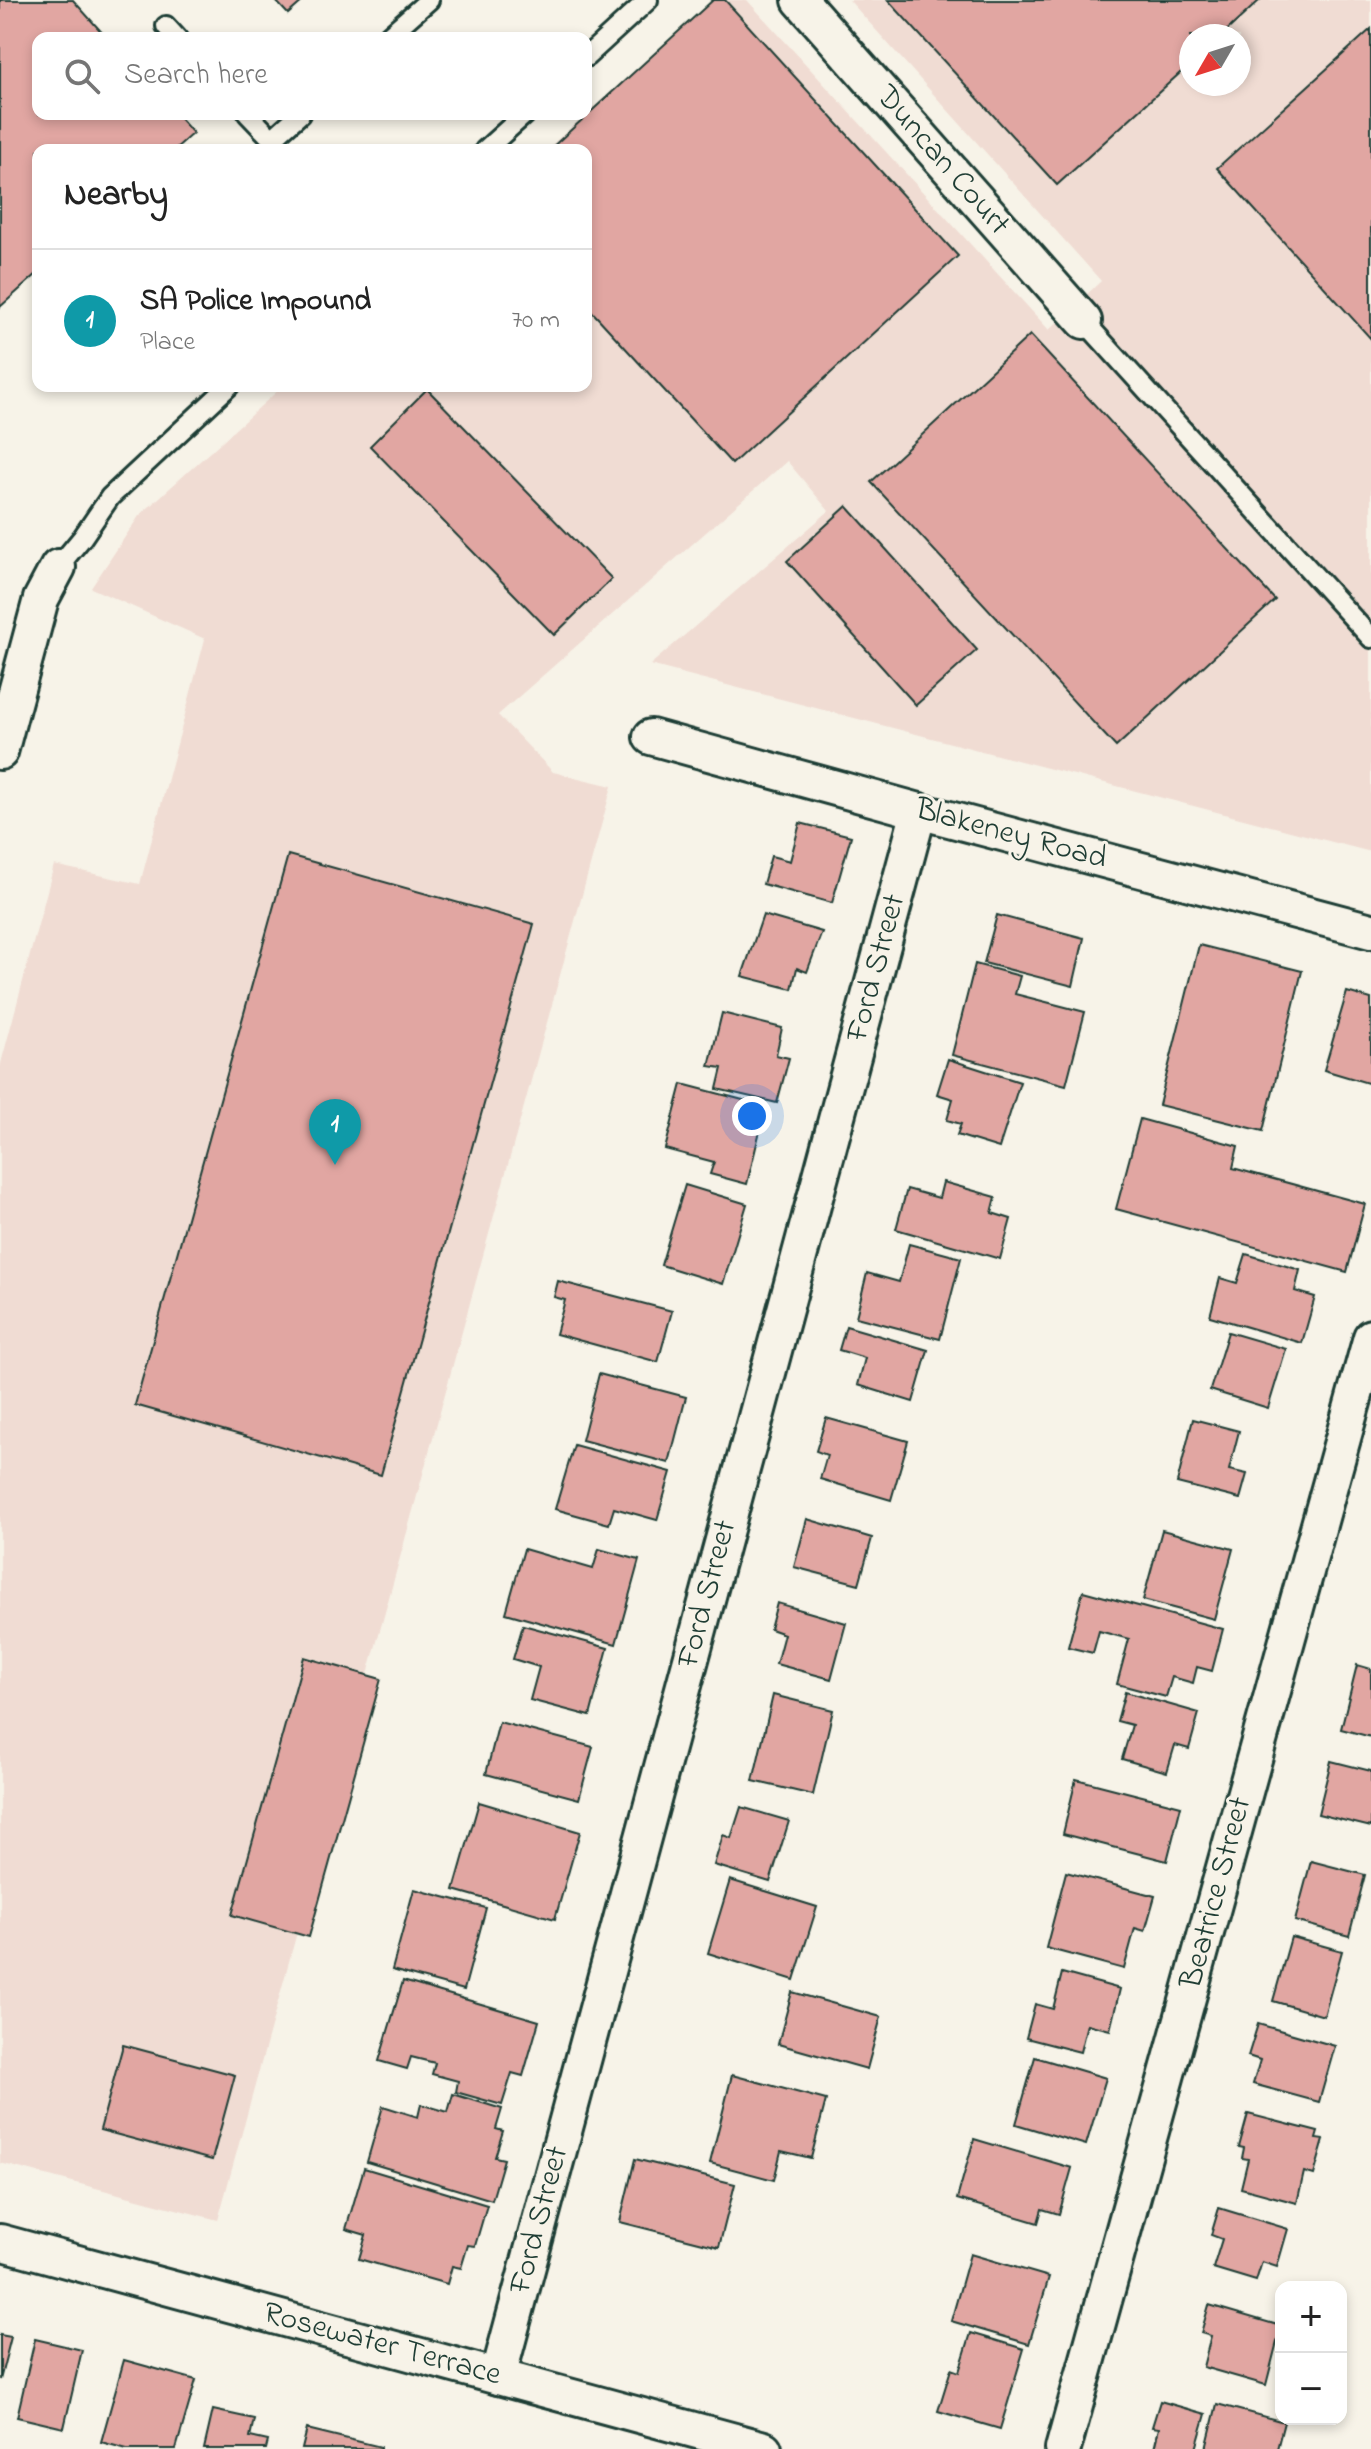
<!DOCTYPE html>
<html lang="en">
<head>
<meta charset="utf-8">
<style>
	:root { --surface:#fff; --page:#f2f2f2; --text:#222; --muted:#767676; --line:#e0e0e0; --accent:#111827 }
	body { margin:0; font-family:"Indie Flower",sans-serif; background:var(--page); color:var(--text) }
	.controls { position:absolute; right:24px; bottom:24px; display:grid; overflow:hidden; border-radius:16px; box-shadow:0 4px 12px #0003 }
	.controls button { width:72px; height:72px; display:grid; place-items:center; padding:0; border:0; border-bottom:2px solid var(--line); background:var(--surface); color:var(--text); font:40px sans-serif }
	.compass { position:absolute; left:1179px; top:24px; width:72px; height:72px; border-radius:50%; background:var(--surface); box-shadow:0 4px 12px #0003; rotate:231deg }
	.you { position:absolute; left:752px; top:1116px; width:28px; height:28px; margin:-20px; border:6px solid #fff; border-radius:50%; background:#1a73e8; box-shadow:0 0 0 12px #1a73e833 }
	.badge { display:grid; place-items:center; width:52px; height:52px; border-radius:50%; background:var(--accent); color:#fff; font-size:26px; font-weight:700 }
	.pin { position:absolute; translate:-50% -66px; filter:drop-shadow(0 2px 4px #0008) }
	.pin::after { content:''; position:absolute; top:42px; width:28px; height:24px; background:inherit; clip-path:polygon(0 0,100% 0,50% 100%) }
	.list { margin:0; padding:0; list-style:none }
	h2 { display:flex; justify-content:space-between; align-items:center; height:104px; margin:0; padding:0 32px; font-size:34px }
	h2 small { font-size:26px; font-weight:400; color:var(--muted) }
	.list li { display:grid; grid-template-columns:52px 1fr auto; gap:24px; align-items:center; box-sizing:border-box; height:144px; padding:0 32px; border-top:2px solid var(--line) }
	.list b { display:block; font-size:30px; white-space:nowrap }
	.list p { margin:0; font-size:26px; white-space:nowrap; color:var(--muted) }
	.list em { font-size:26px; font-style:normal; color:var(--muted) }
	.icon { flex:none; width:44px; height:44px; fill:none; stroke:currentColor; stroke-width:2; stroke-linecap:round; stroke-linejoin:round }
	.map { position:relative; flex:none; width:1371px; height:2449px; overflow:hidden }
	.search { position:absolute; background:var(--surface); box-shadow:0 4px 12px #0003; left:32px; top:32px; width:560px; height:88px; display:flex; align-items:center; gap:20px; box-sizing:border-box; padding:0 28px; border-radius:16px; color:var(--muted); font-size:30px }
	.panel { position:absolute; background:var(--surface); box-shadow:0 4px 12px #0003; left:32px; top:144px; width:560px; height:248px; border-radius:16px }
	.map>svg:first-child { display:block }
	.built { fill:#f0dcd3; fill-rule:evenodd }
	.building { fill:#e1a6a2; stroke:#1f3d34; stroke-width:2 }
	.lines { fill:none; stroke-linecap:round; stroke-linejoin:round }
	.service-casing { stroke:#1f3d34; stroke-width:24 }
	.minor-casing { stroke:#1f3d34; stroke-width:40 }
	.service { stroke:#f7f3e8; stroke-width:18 }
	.minor { stroke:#f7f3e8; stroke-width:34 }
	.labels { text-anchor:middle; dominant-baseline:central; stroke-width:6; stroke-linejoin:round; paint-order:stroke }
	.street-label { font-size:32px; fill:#1f3d34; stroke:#f7f3e8 }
</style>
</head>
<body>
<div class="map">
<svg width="1371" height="2449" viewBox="0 0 1371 2449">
	<rect width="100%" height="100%" fill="#f7f3e8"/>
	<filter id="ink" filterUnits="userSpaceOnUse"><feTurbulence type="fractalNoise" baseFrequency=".0125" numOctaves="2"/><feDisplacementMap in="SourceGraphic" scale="16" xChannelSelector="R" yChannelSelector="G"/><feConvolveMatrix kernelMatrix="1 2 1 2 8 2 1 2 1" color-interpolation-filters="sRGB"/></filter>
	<g filter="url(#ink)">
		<path class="built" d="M713,0H747L1049,330L1101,281L849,0H1371V852L650,665L829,511L787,461L498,715L553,772L612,786L218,2220L0,2163V1067L54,865L140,884L205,639L91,588L139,516L283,386H586V150H546ZM1191,36H1239V84H1191Z"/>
		<g class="building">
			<polygon points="0,0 73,0 107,38 38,38 38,114 176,114 193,133 174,150 38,150 38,273 0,307"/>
			<polygon points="275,0 304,0 288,14"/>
			<polygon points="713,0 725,0 958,256 732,464 586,305 586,150 549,150"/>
			<polygon points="888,0 1260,0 1221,36 1191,36 1191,63 1057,185"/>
			<polygon points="1371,29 1371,339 1217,168"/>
			<polygon points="1030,335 1275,600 1116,747 871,482"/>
			<polygon points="427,389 612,579 554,635 370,446"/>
			<polygon points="847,506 977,650 916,705 787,561"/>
			<polygon points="800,823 851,836 832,903 763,884 771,856 790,861"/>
			<polygon points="288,855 534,924 381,1475 135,1405"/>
			<polygon points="763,915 822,932 807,972 797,968 792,989 742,976"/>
			<polygon points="997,915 1084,938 1073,986 984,963"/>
			<polygon points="1199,945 1302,971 1263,1131 1159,1105"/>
			<polygon points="975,964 1020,976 1015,994 1085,1012 1066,1085 952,1055"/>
			<polygon points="1347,992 1371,999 1371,1084 1324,1070"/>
			<polygon points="722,1013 782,1028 776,1055 789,1058 777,1103 717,1089 722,1068 709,1066"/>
			<polygon points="948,1059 1020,1082 999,1148 957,1135 961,1124 947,1120 953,1099 937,1094"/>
			<polygon points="682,1084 766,1106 747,1184 710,1174 714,1162 665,1149"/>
			<polygon points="1140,1119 1238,1146 1233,1168 1365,1204 1347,1272 1116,1209"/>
			<polygon points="943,1182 996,1197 992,1213 1011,1219 1000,1259 896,1229 907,1189 939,1198"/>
			<polygon points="685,1185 747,1204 723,1284 661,1265"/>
			<polygon points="909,1244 961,1258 940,1339 856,1317 867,1273 899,1282"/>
			<polygon points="1246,1254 1300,1270 1295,1291 1315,1297 1302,1343 1210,1316 1220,1278 1237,1283"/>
			<polygon points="558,1281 672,1311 658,1362 556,1334 565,1300 554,1297"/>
			<polygon points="846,1326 928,1350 913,1402 858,1385 865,1358 839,1350"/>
			<polygon points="1228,1332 1286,1349 1268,1408 1210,1390"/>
			<polygon points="599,1374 686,1397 669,1463 582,1440"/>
			<polygon points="826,1418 908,1441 891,1500 820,1479 827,1455 816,1451"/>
			<polygon points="1193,1419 1239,1431 1229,1470 1247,1474 1240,1499 1177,1483"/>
			<polygon points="574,1445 671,1472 657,1520 614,1508 609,1524 555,1509"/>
			<polygon points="807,1519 872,1538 859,1584 794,1567"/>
			<polygon points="1162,1530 1233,1549 1214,1619 1143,1600"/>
			<polygon points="524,1549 593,1569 599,1549 639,1560 616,1644 506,1613"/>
			<polygon points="1083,1591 1223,1629 1212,1671 1197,1667 1193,1683 1172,1677 1166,1697 1117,1684 1129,1639 1099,1631 1093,1653 1068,1647"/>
			<polygon points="777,1603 846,1623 831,1679 776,1664 784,1634 770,1629"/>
			<polygon points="523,1625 608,1648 590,1716 530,1700 539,1667 513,1659"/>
			<polygon points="304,1657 381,1679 309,1937 232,1915"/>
			<polygon points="1357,1665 1371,1669 1371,1737 1341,1729"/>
			<polygon points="1125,1692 1199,1713 1189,1749 1175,1745 1167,1772 1122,1759 1132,1725 1117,1721"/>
			<polygon points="773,1695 833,1710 813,1795 753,1781"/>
			<polygon points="499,1722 593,1747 579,1799 486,1774"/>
			<polygon points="1331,1761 1371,1771 1371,1827 1318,1814"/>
			<polygon points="1076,1779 1181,1806 1167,1861 1063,1834"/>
			<polygon points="479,1802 580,1832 555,1919 454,1890"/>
			<polygon points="741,1807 789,1821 770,1882 714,1865 723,1835 731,1838"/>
			<polygon points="1311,1861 1365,1875 1349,1936 1295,1921"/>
			<polygon points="1066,1872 1155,1896 1145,1931 1135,1928 1124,1969 1046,1948"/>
			<polygon points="730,1880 817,1907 794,1980 708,1953"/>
			<polygon points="414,1889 486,1908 464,1990 392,1970"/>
			<polygon points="1291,1937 1342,1951 1324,2016 1273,2001"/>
			<polygon points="1062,1973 1120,1989 1110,2030 1087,2024 1080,2052 1026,2038 1035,2004 1053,2009"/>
			<polygon points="403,1981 539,2021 523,2076 512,2073 502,2105 456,2092 458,2081 432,2074 435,2063 411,2057 407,2069 379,2061"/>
			<polygon points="792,1992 881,2017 867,2069 778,2044"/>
			<polygon points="1258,2024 1335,2046 1319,2102 1253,2084 1260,2060 1248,2056"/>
			<polygon points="123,2045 235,2075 212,2160 100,2130"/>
			<polygon points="1035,2057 1106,2078 1086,2145 1016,2124"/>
			<polygon points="732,2075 826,2100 811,2158 781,2151 774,2180 710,2163"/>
			<polygon points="453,2094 502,2109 496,2129 503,2131 495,2157 504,2159 492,2200 367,2162 383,2106 418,2117 421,2104 448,2112"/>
			<polygon points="1248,2114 1318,2132 1316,2139 1324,2140 1314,2175 1304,2172 1297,2203 1241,2188 1248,2159 1242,2158 1244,2148 1239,2147"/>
			<polygon points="974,2139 1072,2168 1059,2214 1042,2209 1038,2223 957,2199"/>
			<polygon points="635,2159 735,2184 719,2247 620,2222"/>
			<polygon points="364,2168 487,2205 475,2246 468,2245 461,2268 452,2266 447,2284 359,2259 366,2235 346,2229"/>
			<polygon points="1219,2208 1288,2229 1277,2267 1262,2262 1256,2281 1213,2268 1222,2239 1211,2235"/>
			<polygon points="970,2254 1049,2277 1029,2344 951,2321"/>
			<polygon points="1209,2305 1281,2326 1266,2385 1203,2367 1211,2336 1201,2333"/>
			<polygon points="971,2333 1024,2349 1000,2429 938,2411 951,2369 959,2372"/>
			<polygon points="0,2335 11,2337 0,2380"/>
			<polygon points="35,2339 82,2350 64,2428 17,2417"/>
			<polygon points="124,2360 196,2380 176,2449 127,2449 101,2442"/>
			<polygon points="1160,2401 1206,2414 1196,2449 1154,2449 1159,2428 1152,2427"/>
			<polygon points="1217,2404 1284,2422 1277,2449 1206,2449"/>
			<polygon points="213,2410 254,2419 250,2437 268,2441 266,2449 204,2449"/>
			<polygon points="307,2429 381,2447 381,2449 302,2449"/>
		</g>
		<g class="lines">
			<defs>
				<g id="service">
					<polyline points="166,26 177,38"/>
					<polyline points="386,38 429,0"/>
					<polyline points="586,57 648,0"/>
					<polyline points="248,114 272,139 300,114"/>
					<polyline points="485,150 525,114"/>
					<polyline points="1084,321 1371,638"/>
					<polyline points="58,567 82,538 110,497 229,386"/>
				</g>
				<g id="minor">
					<polyline points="800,0 1084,321"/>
					<polyline points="651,737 919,811 1371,931"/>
					<polyline points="0,752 41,599 58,567"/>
					<polyline points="0,2242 764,2449"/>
					<polyline points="498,2377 919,811"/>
					<polyline points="1063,2449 1371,1337"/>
				</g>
			</defs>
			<use href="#service" class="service-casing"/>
			<use href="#minor" class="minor-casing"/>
			<use href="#service" class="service"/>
			<use href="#minor" class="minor"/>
		</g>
	</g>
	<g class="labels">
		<g class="street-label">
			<text transform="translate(942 161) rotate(49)">Duncan Court</text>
			<text transform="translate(1011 835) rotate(15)">Blakeney Road</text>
			<text transform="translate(877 968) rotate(-75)">Ford Street</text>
			<text transform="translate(708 1594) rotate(-75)">Ford Street</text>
			<text transform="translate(1217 1893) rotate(-75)">Beatrice Street</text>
			<text transform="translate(540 2220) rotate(-75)">Ford Street</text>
			<text transform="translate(382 2345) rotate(15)">Rosewater Terrace</text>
		</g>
	</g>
</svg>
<div class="controls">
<button>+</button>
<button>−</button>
</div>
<svg class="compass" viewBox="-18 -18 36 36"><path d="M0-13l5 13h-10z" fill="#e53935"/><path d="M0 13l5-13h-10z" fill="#767676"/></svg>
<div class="you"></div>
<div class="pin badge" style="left:335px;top:1165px;background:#0f9aa8">1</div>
<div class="search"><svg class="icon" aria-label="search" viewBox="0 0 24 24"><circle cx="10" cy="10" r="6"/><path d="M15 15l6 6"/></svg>Search here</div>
<section class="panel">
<h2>Nearby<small></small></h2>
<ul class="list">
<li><span class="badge" style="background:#0f9aa8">1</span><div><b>SA Police Impound</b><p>Place</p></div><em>70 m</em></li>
</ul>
</section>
</div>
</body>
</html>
